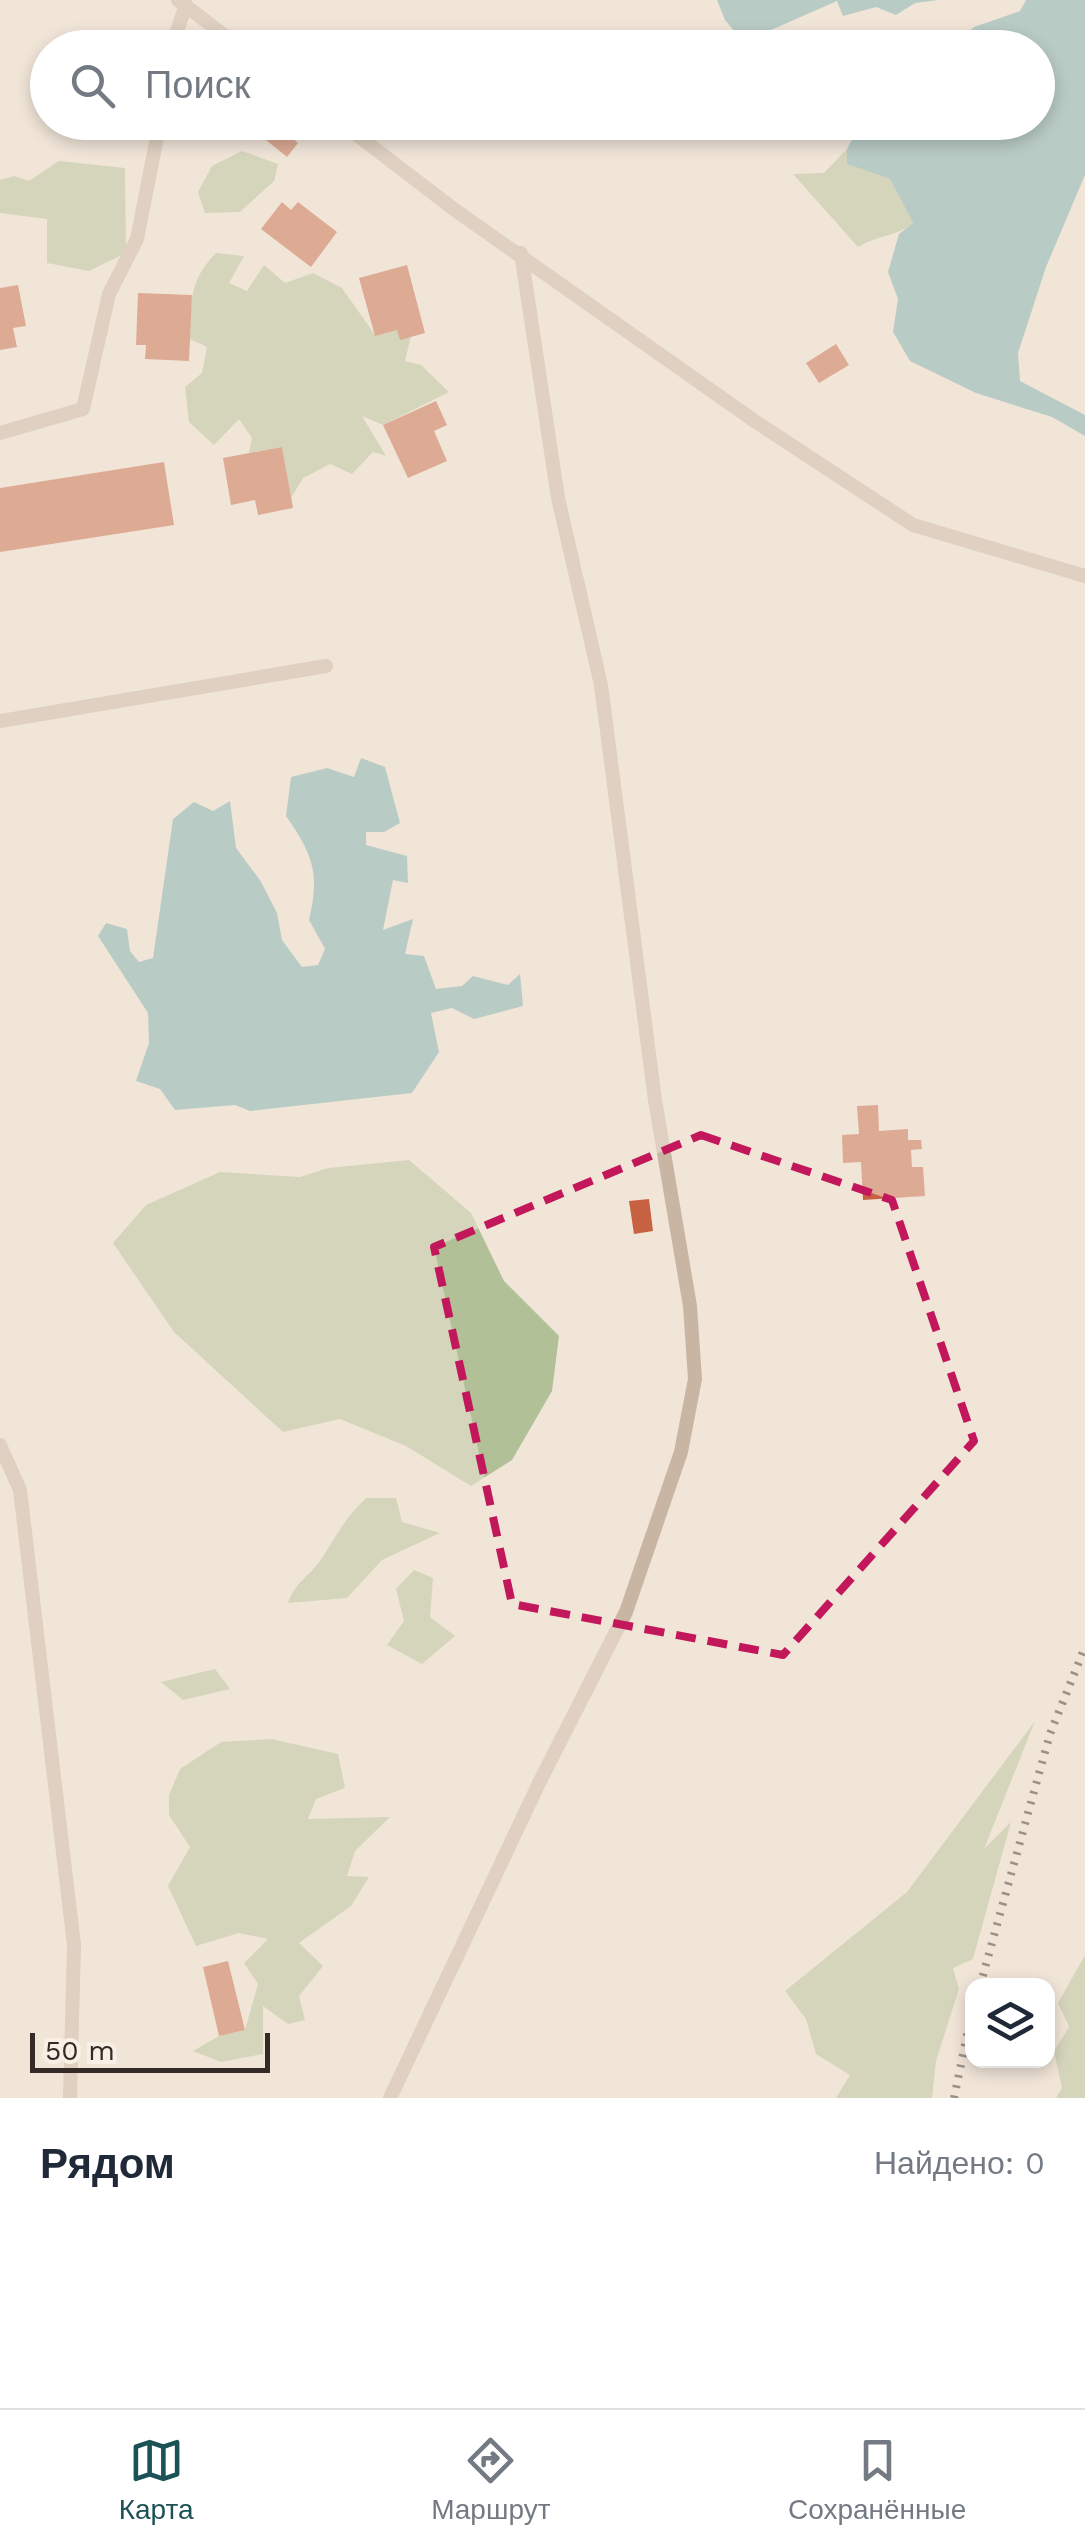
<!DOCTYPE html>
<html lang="ru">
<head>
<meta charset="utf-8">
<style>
	:root { --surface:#fff; --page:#f2f2f3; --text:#1f2937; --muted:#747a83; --line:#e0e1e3; --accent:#1c5256 }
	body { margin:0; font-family:"Work Sans",sans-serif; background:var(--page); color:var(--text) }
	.controls { position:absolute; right:30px; bottom:30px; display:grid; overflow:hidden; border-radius:20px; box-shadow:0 5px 15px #0003 }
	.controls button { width:90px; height:90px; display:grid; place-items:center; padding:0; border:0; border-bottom:2px solid var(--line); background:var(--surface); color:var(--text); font:50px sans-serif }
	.scale { position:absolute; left:30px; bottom:25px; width:240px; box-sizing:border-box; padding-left:10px; border:5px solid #342a26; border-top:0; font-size:28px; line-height:35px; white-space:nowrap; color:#342a26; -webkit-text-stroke:8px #f9efe4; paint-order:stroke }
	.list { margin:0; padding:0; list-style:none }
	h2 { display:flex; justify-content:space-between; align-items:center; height:130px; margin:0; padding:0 40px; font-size:42px }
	h2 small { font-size:32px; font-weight:400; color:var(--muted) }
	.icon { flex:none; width:55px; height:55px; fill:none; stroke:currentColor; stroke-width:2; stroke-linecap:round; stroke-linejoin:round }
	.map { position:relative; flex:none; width:1085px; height:2098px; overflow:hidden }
	.search { position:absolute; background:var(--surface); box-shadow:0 5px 15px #0003; left:30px; right:30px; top:30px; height:110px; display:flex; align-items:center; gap:25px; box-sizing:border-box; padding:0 35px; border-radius:55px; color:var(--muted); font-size:38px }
	.sheet { height:310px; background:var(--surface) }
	nav { display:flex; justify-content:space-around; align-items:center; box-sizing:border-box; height:140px; border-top:2px solid var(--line); background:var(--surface); font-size:28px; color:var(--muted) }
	nav a { display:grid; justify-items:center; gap:5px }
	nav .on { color:var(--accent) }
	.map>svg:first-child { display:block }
	.green { fill:#b2c098 }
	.water { fill:#77acae }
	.building { fill:#c66241 }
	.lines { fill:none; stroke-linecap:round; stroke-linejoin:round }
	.service { stroke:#c9b5a4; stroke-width:14 }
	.rail { stroke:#342a26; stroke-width:8; stroke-dasharray:2.5 8; stroke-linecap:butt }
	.marked { fill:none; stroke:#c2185b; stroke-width:8; stroke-dasharray:20 12; stroke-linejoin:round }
</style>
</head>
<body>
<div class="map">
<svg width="1085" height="2098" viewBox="0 0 1085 2098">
	<rect width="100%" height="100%" fill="#f1e5d8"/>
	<g class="green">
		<path d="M847,149L848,164L890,179L913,223C896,237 877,235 858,247L793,174L824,173Z"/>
		<polygon points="242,151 278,164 274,181 240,212 205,213 198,192 212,166"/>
		<polygon points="59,161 125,168 126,253 89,271 47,263 47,219 0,213 0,180 14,176 29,181"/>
		<path d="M216,253L244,256L229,283L247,291L264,265L285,283L313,273L342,288L375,335L397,330L400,339L411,336L405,361L421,365L449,392L383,425L362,416L386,456L373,452L352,474L330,464L303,478L291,498L282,447L249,453L252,438L239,419L214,445L189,422L185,387L202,373L207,347L190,339C192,300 188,282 216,253Z"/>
		<polygon points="409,1160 471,1213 504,1281 559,1336 552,1391 512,1460 471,1486 406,1446 340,1419 283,1432 174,1332 113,1243 146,1205 220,1172 300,1177 328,1168"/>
		<path d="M366,1498H396L402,1522L440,1533L382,1560L347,1598L288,1603C295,1582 310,1576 322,1558C339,1532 342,1522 366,1498Z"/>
		<polygon points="414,1570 433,1578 430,1617 455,1636 422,1664 387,1645 404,1621 396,1589"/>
		<polygon points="215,1669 230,1689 183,1700 161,1682"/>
		<polygon points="1035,1721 984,1849 1011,1822 973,1959 953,1968 959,1989 936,2061 932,2098 836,2098 850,2075 816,2054 806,2019 785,1991 907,1892"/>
		<polygon points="271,1739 338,1754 345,1788 316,1799 308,1819 390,1817 355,1851 347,1876 369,1877 351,1906 299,1943 323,1966 299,1996 305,2020 288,2024 263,2006 263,2054 221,2062 193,2051 219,2036 245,2030 258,1984 244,1963 268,1939 239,1933 196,1946 168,1886 190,1847 169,1815 169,1795 180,1769 221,1742"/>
		<polygon points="1085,1955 1085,2098 1056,2098 1062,2088 1054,2051 1069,2027 1058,2003"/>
	</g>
	<g class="water">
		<polygon points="717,0 938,0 915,3 896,15 876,7 843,16 837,1 771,30 739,37 725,20"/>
		<polygon points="1026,0 1085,0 1085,175 1046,267 1018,353 1020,381 1085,415 1085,436 1052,417 976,393 910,361 893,332 898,299 888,272 899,234 913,223 890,179 847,164 847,149 861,123 1038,122 1038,48 952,47 974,27 1020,11"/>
		<path d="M361,758L385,767L400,823L384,832H366V845L407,856L408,883L393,880L383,930L413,919L405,954L424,956L436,989L462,986L473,976L508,985L520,974L523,1006L474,1019L452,1008L431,1013L439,1052L412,1093L250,1111L235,1105L175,1110L160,1089L136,1081L149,1043L148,1013L98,936L106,923L127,929L130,951L139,962L153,958L173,819L194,802L213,811L230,801L236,848L260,880L277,913L282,940L302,967L318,965L325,949L309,920C320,873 313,855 286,816L291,777L327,768L354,777Z"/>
	</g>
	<g class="building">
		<polygon points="273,122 298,143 287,157 261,136"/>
		<polygon points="282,202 291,210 298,202 337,232 311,267 261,229"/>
		<polygon points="407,265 425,333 400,340 397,330 375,336 359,278"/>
		<polygon points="18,285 26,326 13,328 17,347 0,350 0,288"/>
		<polygon points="138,293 192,295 189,361 145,359 146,345 136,345"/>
		<polygon points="836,344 849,365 819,383 806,363"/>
		<polygon points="436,401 447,425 434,431 447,461 408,478 383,425"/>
		<polygon points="282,447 293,508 258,515 255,500 231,505 223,458"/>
		<polygon points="164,462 174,525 0,552 0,488"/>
		<polygon points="878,1105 879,1131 908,1129 908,1140 921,1140 922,1149 911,1150 912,1167 923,1167 925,1196 863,1200 861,1162 843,1163 842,1135 859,1134 857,1106"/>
		<polygon points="649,1199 653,1231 634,1234 629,1201"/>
		<polygon points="228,1961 245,2030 219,2036 203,1967"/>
	</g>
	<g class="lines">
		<g class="service">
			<polyline points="178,0 241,48"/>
			<polyline points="171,48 186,5"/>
			<polyline points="340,122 455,210 756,422 913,525 1085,576"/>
			<polyline points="0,433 83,409 109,294 137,239 160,122"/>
			<polyline points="0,721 326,666"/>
			<polyline points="0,1445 20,1490 74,1945 70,2098"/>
			<polyline points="390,2098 539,1783 626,1612 681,1452 695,1379 690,1306 655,1100 601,685 558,498 521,253"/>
		</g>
		<g class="rail">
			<polyline points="980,1986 1050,1734 1085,1647"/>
			<polyline points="954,2098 972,2011"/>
		</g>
	</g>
	<path d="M0 0H1085V2098H0ZM701,1135L892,1200L974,1441L783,1655L512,1604L434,1247Z" fill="#f1e5d8" fill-opacity=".55" fill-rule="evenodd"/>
	<path class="marked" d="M701,1135L892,1200L974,1441L783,1655L512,1604L434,1247Z"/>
</svg>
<div class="controls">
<button><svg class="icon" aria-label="layers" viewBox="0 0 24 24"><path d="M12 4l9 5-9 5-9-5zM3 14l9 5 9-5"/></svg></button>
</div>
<div class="scale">50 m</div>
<div class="search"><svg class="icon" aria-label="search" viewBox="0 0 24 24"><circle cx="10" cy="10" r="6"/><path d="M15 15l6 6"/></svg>Поиск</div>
</div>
<section class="sheet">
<h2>Рядом<small>Найдено: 0</small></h2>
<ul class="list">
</ul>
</section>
<nav>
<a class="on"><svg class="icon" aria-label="map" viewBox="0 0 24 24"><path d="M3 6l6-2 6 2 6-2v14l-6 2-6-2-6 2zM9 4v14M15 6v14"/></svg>Карта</a>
<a><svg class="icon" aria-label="directions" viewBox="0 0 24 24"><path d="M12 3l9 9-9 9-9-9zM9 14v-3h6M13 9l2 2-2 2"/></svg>Маршрут</a>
<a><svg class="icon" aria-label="saved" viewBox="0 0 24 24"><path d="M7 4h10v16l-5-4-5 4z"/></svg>Сохранённые</a>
</nav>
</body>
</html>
